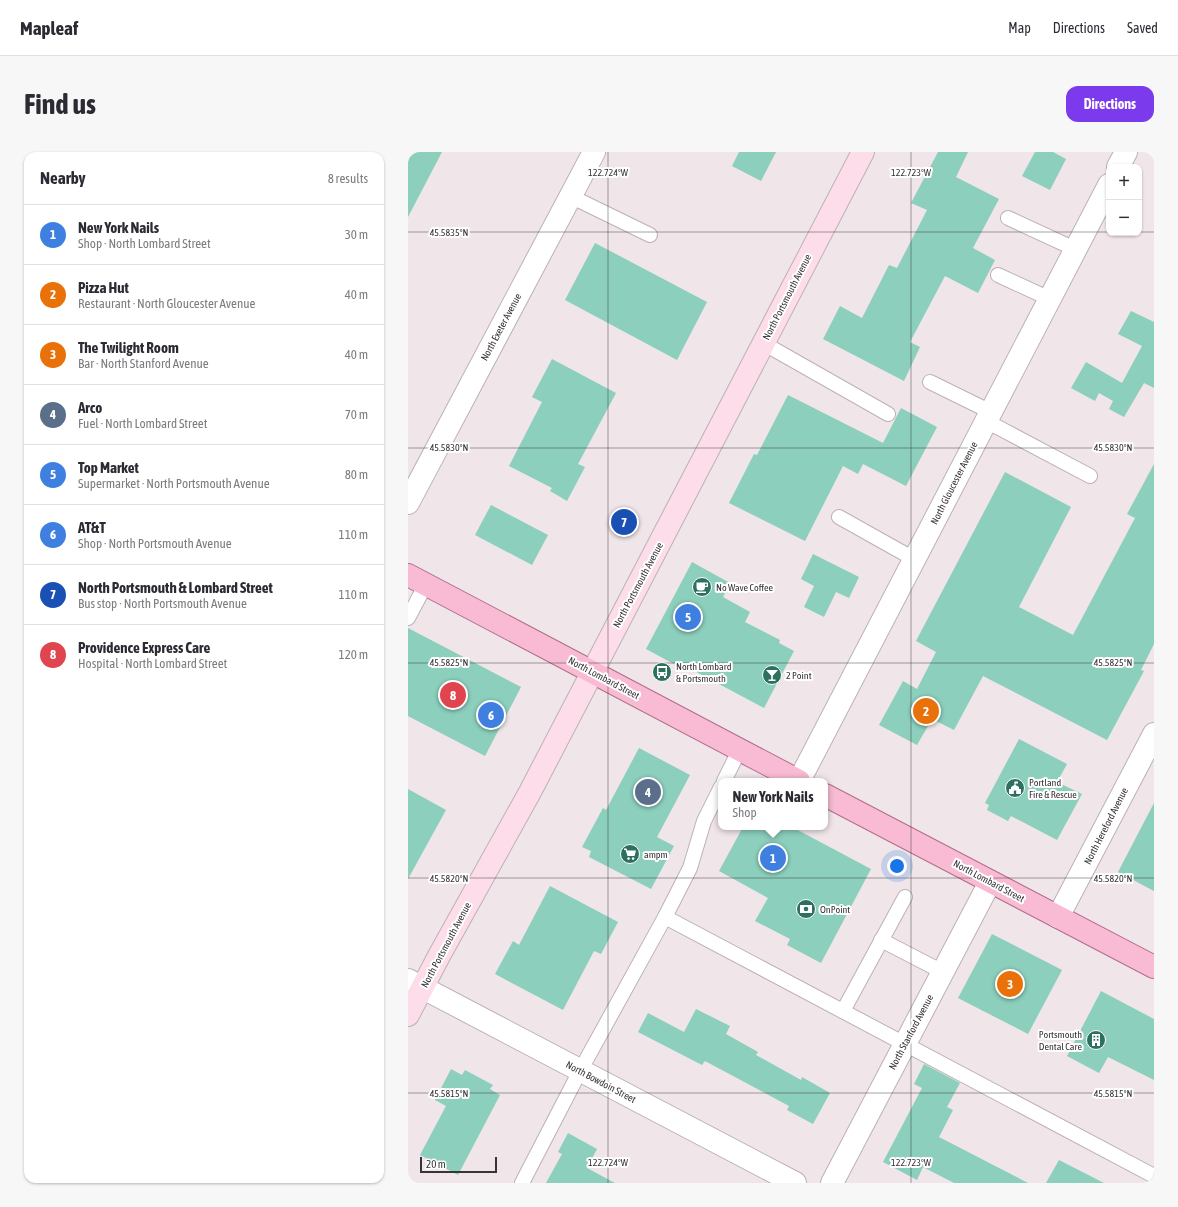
<!DOCTYPE html>
<html lang="en">
<head>
<meta charset="utf-8">
<style>
	:root { --surface:#fff; --page:#f7f7f7; --text:#2b2b33; --muted:#7c7c81; --line:#e1e1e2; --accent:#7c3aed }
	body { margin:0; font-family:"Asap Condensed",sans-serif; background:var(--page); color:var(--text) }
	.controls { position:absolute; right:12px; top:12px; display:grid; overflow:hidden; border-radius:8px; box-shadow:0 1px 3px #0004 }
	.controls button { width:36px; height:36px; display:grid; place-items:center; padding:0; border:0; border-bottom:1px solid var(--line); background:var(--surface); color:var(--text); font:20px sans-serif }
	.scale { position:absolute; left:12px; bottom:10px; width:77px; box-sizing:border-box; padding-left:4px; border:2px solid #383335; border-top:0; font-size:11px; line-height:14px; white-space:nowrap; color:#383335; -webkit-text-stroke:3px #fff; paint-order:stroke }
	.you { position:absolute; left:489px; top:714px; width:14px; height:14px; margin:-10px; border:3px solid #fff; border-radius:50%; background:#1a73e8; box-shadow:0 0 0 6px #1a73e833 }
	.badge { display:grid; place-items:center; width:26px; height:26px; border-radius:50%; background:var(--accent); color:#fff; font-size:13px; font-weight:700 }
	.pin { position:absolute; translate:-50% -50%; border:2px solid #fff; box-shadow:0 1px 4px #0006 }
	.popup { position:absolute; left:310px; top:626px; width:110px; height:52px; box-sizing:border-box; display:grid; place-content:center; border-radius:8px; background:var(--surface); filter:drop-shadow(0 1px 3px #0005); font-size:13px; white-space:nowrap; color:var(--muted) }
	.popup b { font-size:15px; color:var(--text) }
	.popup::after { content:''; position:absolute; left:50%; top:100%; margin-left:-8px; border:8px solid transparent; border-top-color:var(--surface) }
	.list { margin:0; padding:0; list-style:none }
	h2 { display:flex; justify-content:space-between; align-items:center; height:52px; margin:0; padding:0 16px; font-size:17px }
	h2 small { font-size:13px; font-weight:400; color:var(--muted) }
	.list li { display:grid; grid-template-columns:26px 1fr auto; gap:12px; align-items:center; box-sizing:border-box; height:60px; padding:0 16px; border-top:1px solid var(--line) }
	.list b { display:block; font-size:15px; white-space:nowrap }
	.list p { margin:0; font-size:13px; white-space:nowrap; color:var(--muted) }
	.list em { font-size:13px; font-style:normal; color:var(--muted) }
	.map { position:relative; flex:none; width:746px; height:1031px; overflow:hidden; border-radius:12px }
	header { display:flex; align-items:center; gap:24px; box-sizing:border-box; height:56px; padding:0 20px; background:var(--surface); border-bottom:1px solid var(--line) }
	header strong { font-size:19px }
	nav { display:flex; gap:22px; margin-inline-start:auto; font-size:14px }
	.intro { display:flex; align-items:center; justify-content:space-between; box-sizing:border-box; height:96px; padding:0 24px }
	h1 { margin:0; font-size:28px }
	.button { padding:10px 18px; border-radius:12px; background:var(--accent); color:#fff; font-size:14px; font-weight:700 }
	main { display:flex; gap:24px; padding:0 24px }
	aside { flex:1; background:var(--surface); border-radius:12px; box-shadow:0 1px 3px #0004 }
	.map>svg:first-child { display:block }
	.building { fill:#8bcfbc }
	.lines { fill:none; stroke-linecap:round; stroke-linejoin:round }
	.lane-casing { stroke:#bcb1b5; stroke-width:16 }
	.street-casing { stroke:#bcb1b5; stroke-width:24 }
	.secondary-casing { stroke:#bcb1b5; stroke-width:24 }
	.primary-casing { stroke:#b26e89; stroke-width:24 }
	.lane { stroke:#fff; stroke-width:14 }
	.street { stroke:#fff; stroke-width:22 }
	.secondary { stroke:#fcdde9; stroke-width:22 }
	.primary { stroke:#f8bbd3; stroke-width:22 }
	.ticks { fill:none; stroke:#383335; stroke-width:1; stroke-opacity:0.45 }
	.labels { text-anchor:middle; dominant-baseline:central; stroke-width:4; stroke-linejoin:round; paint-order:stroke }
	.street-label { font-size:10px; fill:#383335; stroke:#fff }
	.poi-label { font-size:10px; fill:#383335; stroke:#fff; text-anchor:start }
	.ticks-label { font-size:10px; text-anchor:middle; fill:#383335; stroke:#fff; stroke-width:4; stroke-linejoin:round; paint-order:stroke }
</style>
</head>
<body>
<header>
<strong>Mapleaf</strong>
<nav><a>Map</a><a>Directions</a><a>Saved</a></nav>
</header>
<div class="intro"><h1>Find us</h1><a class="button">Directions</a></div>
<main>
<aside>
<h2>Nearby<small>8 results</small></h2>
<ul class="list">
<li><span class="badge" style="background:#3f7fe0">1</span><div><b>New York Nails</b><p>Shop · North Lombard Street</p></div><em>30 m</em></li>
<li><span class="badge" style="background:#e8710a">2</span><div><b>Pizza Hut</b><p>Restaurant · North Gloucester Avenue</p></div><em>40 m</em></li>
<li><span class="badge" style="background:#e8710a">3</span><div><b>The Twilight Room</b><p>Bar · North Stanford Avenue</p></div><em>40 m</em></li>
<li><span class="badge" style="background:#5c6f8a">4</span><div><b>Arco</b><p>Fuel · North Lombard Street</p></div><em>70 m</em></li>
<li><span class="badge" style="background:#3f7fe0">5</span><div><b>Top Market</b><p>Supermarket · North Portsmouth Avenue</p></div><em>80 m</em></li>
<li><span class="badge" style="background:#3f7fe0">6</span><div><b>AT&amp;T</b><p>Shop · North Portsmouth Avenue</p></div><em>110 m</em></li>
<li><span class="badge" style="background:#1a4fb4">7</span><div><b>North Portsmouth &amp; Lombard Street</b><p>Bus stop · North Portsmouth Avenue</p></div><em>110 m</em></li>
<li><span class="badge" style="background:#e0444e">8</span><div><b>Providence Express Care</b><p>Hospital · North Lombard Street</p></div><em>120 m</em></li>
</ul>
</aside>
<div class="map">
<svg width="746" height="1031" viewBox="0 0 746 1031">
	<rect width="100%" height="100%" fill="#f0e5e8"/>
	<g class="building">
		<polygon points="0,0 34,0 0,65"/>
		<polygon points="331,0 368,0 353,29 324,14"/>
		<polygon points="530,0 560,0 548,25 591,47 565,96 587,108 570,141 537,124 502,190 512,195 496,229 415,187 432,154 454,166 481,113 489,116 519,58 503,51"/>
		<polygon points="627,0 645,0 658,7 642,38 614,24"/>
		<polygon points="187,91 299,150 269,208 157,148"/>
		<polygon points="723,159 746,170 746,236 736,231 716,265 701,257 705,249 691,241 687,249 663,236 678,210 714,231 734,194 710,182"/>
		<polygon points="144,207 208,241 170,312 177,315 159,349 142,339 144,336 101,314 134,250 124,245"/>
		<polygon points="380,243 475,291 493,256 529,275 498,334 455,312 450,322 435,314 397,389 321,351 346,302 349,303"/>
		<polygon points="746,312 746,492 733,518 736,519 699,588 575,524 546,578 524,567 509,593 471,573 495,529 509,537 528,500 508,489 597,320 663,355 611,455 665,483 727,366 719,362"/>
		<polygon points="83,353 140,383 124,413 67,383"/>
		<polygon points="405,402 451,425 441,446 428,440 416,465 396,455 406,434 393,427"/>
		<polygon points="284,410 322,431 315,445 342,460 337,470 372,488 371,491 386,499 356,556 279,515 277,518 238,497"/>
		<polygon points="0,476 113,535 77,604 0,564"/>
		<polygon points="611,587 659,612 649,630 674,642 649,688 603,664 600,669 579,658 581,653 577,651"/>
		<polygon points="231,596 282,623 249,685 266,694 243,737 181,705 183,699 174,695 195,656 198,658"/>
		<polygon points="0,637 38,658 0,727"/>
		<polygon points="746,651 746,739 710,720"/>
		<polygon points="335,675 384,675 463,717 413,811 379,793 382,787 347,769 360,746 311,719"/>
		<polygon points="142,734 210,770 193,802 186,799 155,858 87,822 105,789 111,793"/>
		<polygon points="584,782 654,818 620,882 550,846"/>
		<polygon points="693,839 746,867 746,928 700,905 691,921 659,904"/>
		<polygon points="288,857 322,874 318,882 350,900 348,903 393,928 394,925 422,941 405,972 379,958 381,954 297,909 294,913 230,880 240,861 276,880"/>
		<polygon points="516,912 552,931 539,955 545,958 531,985 620,1031 546,1031 515,1015 509,1028 475,1010 514,936 506,932"/>
		<polygon points="43,917 54,923 57,918 85,933 82,937 92,943 50,1023 12,1003 38,954 27,948"/>
		<polygon points="160,981 189,997 179,1016 207,1031 138,1031 154,1002 150,1000"/>
		<polygon points="651,1008 696,1031 638,1031"/>
	</g>
	<g class="lines">
		<defs>
			<g id="lane">
				<polyline points="162,44 242,83"/>
				<polyline points="600,66 667,97"/>
				<polyline points="590,123 642,147"/>
				<polyline points="355,191 480,262"/>
				<polyline points="522,230 583,260"/>
				<polyline points="578,269 682,324"/>
				<polyline points="431,365 506,407"/>
				<polyline points="0,466 18,432"/>
				<polyline points="316,629 332,597"/>
				<polyline points="257,765 746,1024"/>
				<polyline points="473,788 535,820"/>
				<polyline points="435,859 497,745"/>
				<polyline points="114,1031 172,919 257,765 282,716 296,669 313,635"/>
			</g>
			<g id="street">
				<polyline points="710,15 718,0"/>
				<polyline points="0,351 186,0"/>
				<polyline points="391,629 701,33"/>
				<polyline points="650,765 746,582"/>
				<polyline points="0,828 387,1031"/>
				<polyline points="424,1031 582,730"/>
			</g>
			<polyline id="secondary" points="0,863 32,802 122,640 455,0"/>
			<g id="primary">
				<polyline points="0,423 391,629"/>
				<polyline points="417,643 746,815"/>
			</g>
		</defs>
		<use href="#lane" class="lane-casing"/>
		<use href="#street" class="street-casing"/>
		<use href="#secondary" class="secondary-casing"/>
		<use href="#primary" class="primary-casing"/>
		<use href="#lane" class="lane"/>
		<use href="#street" class="street"/>
		<use href="#secondary" class="secondary"/>
		<use href="#primary" class="primary"/>
	</g>
	<path class="ticks" d="M200,0V1031M503,0V1031M0,80H701M731,80H746M0,296H746M0,511H746M0,726H746M0,941H746"/>
	<defs>
		<symbol id="cafe-disc" viewBox="-11 -11 22 22"><circle r="9.5" fill="#2e7060" stroke="#fff"/><path d="M-5.5-4.5H6V0H3Q3 3.5 0 3.5H-2.5Q-5.5 3.5-5.5 0ZM3-3.2v2h1.7v-2ZM-6 4.5H4V6H-6Z" fill="#fff"/></symbol>
		<symbol id="bus-disc" viewBox="-11 -11 22 22"><circle r="9.5" fill="#2e7060" stroke="#fff"/><path d="M-5-6H5V4H4V6H2V4H-2V6H-4V4H-5ZM-3.5-4V0h7V-4ZM-3.5 1.2v1.5H-2V1.2ZM2 1.2v1.5H3.5V1.2Z" fill="#fff"/></symbol>
		<symbol id="bar-disc" viewBox="-11 -11 22 22"><circle r="9.5" fill="#2e7060" stroke="#fff"/><path d="M-6-5H6L.8 .8V4.5H3.5V6h-7V4.5H-.8V.8Z" fill="#fff"/></symbol>
		<symbol id="civic-disc" viewBox="-11 -11 22 22"><circle r="9.5" fill="#2e7060" stroke="#fff"/><path d="M-.6-6.5H3V-4.5H.6V-3L4-1V1h2V6H-6V1h2V-1L-.6-3ZM-1.2 2.5V6h2.4V2.5Z" fill="#fff"/></symbol>
		<symbol id="supermarket-disc" viewBox="-11 -11 22 22"><circle r="9.5" fill="#2e7060" stroke="#fff"/><path d="M-6-5.5h2.5l.6 2H6L4.5 2H-2.5L-4.4-4H-6ZM-1.5 3.2a1.3 1.3 0 1 0 .1 0ZM3 3.2a1.3 1.3 0 1 0 .1 0Z" fill="#fff"/></symbol>
		<symbol id="bank-disc" viewBox="-11 -11 22 22"><circle r="9.5" fill="#2e7060" stroke="#fff"/><path d="M-6-4H6V4H-6ZM0-2.3a2.3 2.3 0 1 0 0 4.6a2.3 2.3 0 1 0 0-4.6Z" fill="#fff"/></symbol>
		<symbol id="building-disc" viewBox="-11 -11 22 22"><circle r="9.5" fill="#2e7060" stroke="#fff"/><path d="M-4-6H4V6H1V3H-1V6H-4ZM-2.5-4.3h1.7v1.8h-1.7ZM.8-4.3h1.7v1.8H.8ZM-2.5-1h1.7V.8h-1.7ZM.8-1h1.7V.8H.8Z" fill="#fff"/></symbol>
	</defs>
	<g fill-rule="evenodd">
		<use href="#cafe-disc" x="283" y="424" width="22" height="22"/>
		<use href="#bus-disc" x="243" y="509" width="22" height="22"/>
		<use href="#bar-disc" x="353" y="512" width="22" height="22"/>
		<use href="#civic-disc" x="596" y="625" width="22" height="22"/>
		<use href="#supermarket-disc" x="211" y="691" width="22" height="22"/>
		<use href="#bank-disc" x="387" y="746" width="22" height="22"/>
		<use href="#building-disc" x="677" y="877" width="22" height="22"/>
	</g>
	<g class="labels">
		<g class="street-label">
			<text transform="translate(379 145) rotate(-63)">North Portsmouth Avenue</text>
			<text transform="translate(93 175) rotate(-62)">North Exeter Avenue</text>
			<text transform="translate(546 331) rotate(-63)">North Gloucester Avenue</text>
			<text transform="translate(230 433) rotate(-62)">North Portsmouth Avenue</text>
			<text transform="translate(196 526) rotate(28)">North Lombard Street</text>
			<text transform="translate(698 674) rotate(-63)">North Hereford Avenue</text>
			<text transform="translate(581 729) rotate(28)">North Lombard Street</text>
			<text transform="translate(38 793) rotate(-62)">North Portsmouth Avenue</text>
			<text transform="translate(503 880) rotate(-62)">North Stanford Avenue</text>
			<text transform="translate(193 930) rotate(28)">North Bowdoin Street</text>
		</g>
		<g class="poi-label">
			<text x="308" y="435">No Wave Coffee</text>
			<text x="268" y="514">North Lombard<tspan x="268" dy="12">&amp; Portsmouth</tspan></text>
			<text x="378" y="523">2 Point</text>
			<text x="621" y="630">Portland<tspan x="621" dy="12">Fire &amp; Rescue</tspan></text>
			<text x="236" y="702">ampm</text>
			<text x="412" y="757">OnPoint</text>
			<text x="674" y="882" text-anchor="end">Portsmouth<tspan x="674" dy="12">Dental Care</tspan></text>
		</g>
	</g>
	<g class="ticks-label">
		<text x="200" y="24">122.724°W</text>
		<text x="503" y="24">122.723°W</text>
		<text x="41" y="84">45.5835°N</text>
		<text x="41" y="299">45.5830°N</text>
		<text x="705" y="299">45.5830°N</text>
		<text x="41" y="514">45.5825°N</text>
		<text x="705" y="514">45.5825°N</text>
		<text x="41" y="730">45.5820°N</text>
		<text x="705" y="730">45.5820°N</text>
		<text x="41" y="945">45.5815°N</text>
		<text x="705" y="945">45.5815°N</text>
		<text x="200" y="1014">122.724°W</text>
		<text x="503" y="1014">122.723°W</text>
	</g>
</svg>
<div class="controls">
<button>+</button>
<button>−</button>
</div>
<div class="scale">20 m</div>
<div class="you"></div>
<div class="pin badge" style="left:365px;top:706px;background:#3f7fe0">1</div>
<div class="popup"><b>New York Nails</b>Shop</div>
<div class="pin badge" style="left:518px;top:559px;background:#e8710a">2</div>
<div class="pin badge" style="left:602px;top:832px;background:#e8710a">3</div>
<div class="pin badge" style="left:240px;top:640px;background:#5c6f8a">4</div>
<div class="pin badge" style="left:280px;top:465px;background:#3f7fe0">5</div>
<div class="pin badge" style="left:83px;top:563px;background:#3f7fe0">6</div>
<div class="pin badge" style="left:216px;top:370px;background:#1a4fb4">7</div>
<div class="pin badge" style="left:45px;top:543px;background:#e0444e">8</div>
</div>
</main>
</body>
</html>
